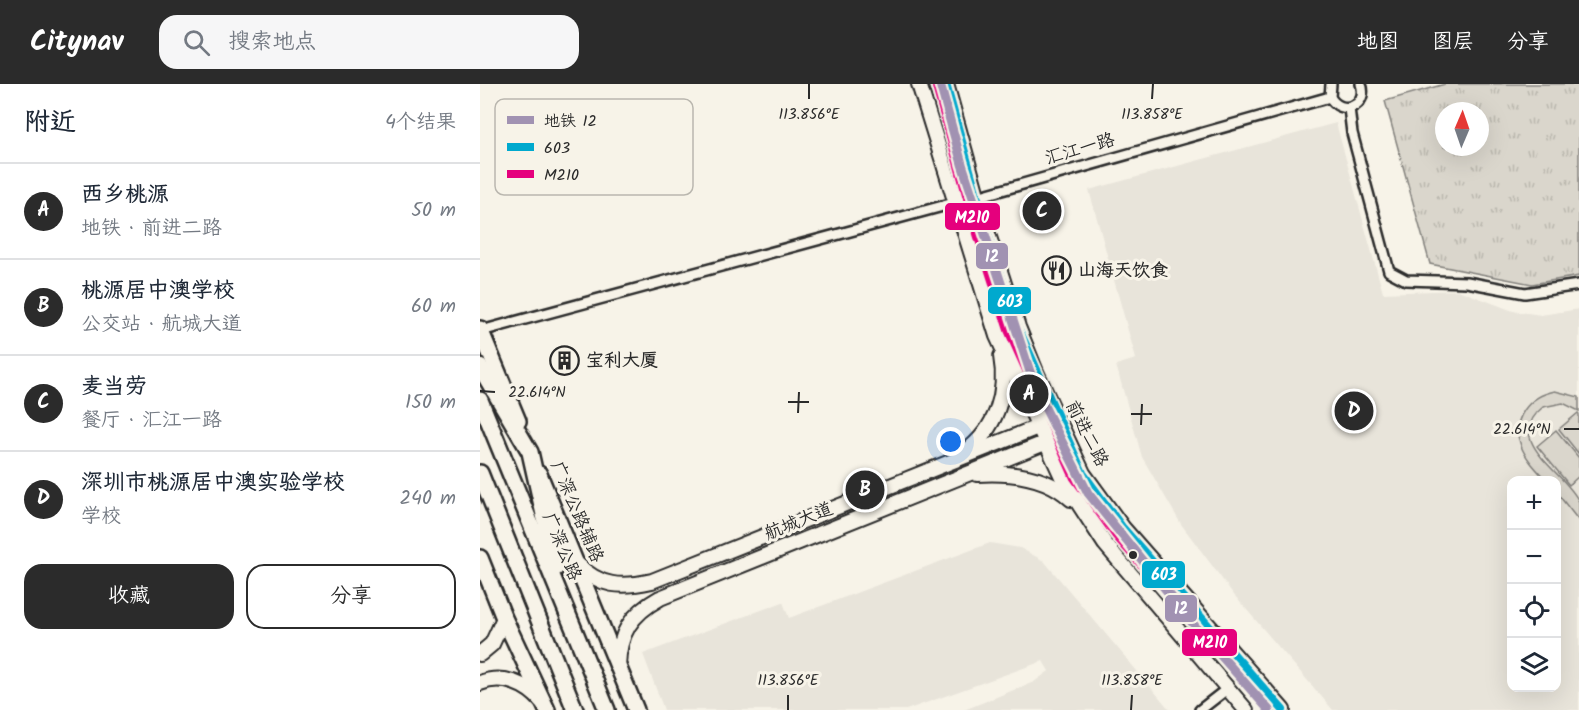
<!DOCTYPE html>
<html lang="zh">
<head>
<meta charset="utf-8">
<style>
	:root { --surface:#fff; --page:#f6f6f7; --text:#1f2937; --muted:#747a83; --line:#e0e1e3; --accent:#2b2b2b }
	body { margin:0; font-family:Kalam,"LXGW WenKai TC",sans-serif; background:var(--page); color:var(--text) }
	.controls { position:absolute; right:18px; bottom:18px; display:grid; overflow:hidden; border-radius:12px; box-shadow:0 6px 24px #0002 }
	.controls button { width:54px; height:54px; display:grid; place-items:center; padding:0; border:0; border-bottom:2px solid var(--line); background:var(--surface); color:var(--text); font:30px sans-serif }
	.compass { position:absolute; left:955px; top:18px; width:54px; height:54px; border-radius:50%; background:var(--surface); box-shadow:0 6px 24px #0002; rotate:2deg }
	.you { position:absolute; left:471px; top:358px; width:21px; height:21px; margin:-15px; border:4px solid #fff; border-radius:50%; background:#1a73e8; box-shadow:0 0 0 9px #1a73e833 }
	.badge { display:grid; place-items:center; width:39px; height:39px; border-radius:50%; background:var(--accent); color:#fff; font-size:20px; font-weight:700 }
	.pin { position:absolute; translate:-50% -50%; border:3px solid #fff; box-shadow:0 2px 6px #0006 }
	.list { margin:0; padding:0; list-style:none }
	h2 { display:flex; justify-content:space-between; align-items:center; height:78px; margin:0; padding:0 24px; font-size:26px }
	h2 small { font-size:20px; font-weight:400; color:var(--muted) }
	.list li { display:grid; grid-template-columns:39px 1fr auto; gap:18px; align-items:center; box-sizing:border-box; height:96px; padding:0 24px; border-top:2px solid var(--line) }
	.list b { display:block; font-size:22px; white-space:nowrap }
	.list p { margin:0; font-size:20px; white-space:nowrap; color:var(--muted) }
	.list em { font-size:20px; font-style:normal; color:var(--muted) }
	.actions { display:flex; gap:12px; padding:18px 24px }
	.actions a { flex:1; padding:14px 0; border:2px solid var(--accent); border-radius:18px; text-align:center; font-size:21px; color:var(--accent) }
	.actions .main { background:var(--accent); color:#fff }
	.icon { flex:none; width:33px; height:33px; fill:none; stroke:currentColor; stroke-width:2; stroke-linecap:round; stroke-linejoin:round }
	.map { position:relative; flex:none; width:1099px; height:626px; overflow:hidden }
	header { display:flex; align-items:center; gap:36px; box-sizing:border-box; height:84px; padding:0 30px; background:var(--accent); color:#fff }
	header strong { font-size:28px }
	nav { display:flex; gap:33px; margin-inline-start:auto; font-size:21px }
	.search { width:420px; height:54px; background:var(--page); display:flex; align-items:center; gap:15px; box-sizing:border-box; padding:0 21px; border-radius:18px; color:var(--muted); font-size:22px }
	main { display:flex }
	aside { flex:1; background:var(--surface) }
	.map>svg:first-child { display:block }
	.built { fill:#e8e4da; fill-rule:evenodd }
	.green { fill:#dad6cc; stroke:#82807c; stroke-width:1.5 }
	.park { fill:url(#park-tufts); stroke:#82807c; stroke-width:1.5; fill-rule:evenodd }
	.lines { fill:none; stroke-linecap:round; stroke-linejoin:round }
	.minor-casing { stroke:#2b2b2b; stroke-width:14 }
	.secondary-casing { stroke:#2b2b2b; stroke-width:18 }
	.primary-casing { stroke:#2b2b2b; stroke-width:20 }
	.trunk-casing { stroke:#2b2b2b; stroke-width:20 }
	.minor { stroke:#f7f3e8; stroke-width:9 }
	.secondary { stroke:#f7f3e8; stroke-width:14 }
	.primary { stroke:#f7f3e8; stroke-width:15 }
	.trunk { stroke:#f7f3e8; stroke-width:15 }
	.bus-1-casing { stroke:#f7f3e8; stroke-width:12 }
	.bus-2-casing { stroke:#f7f3e8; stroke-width:12 }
	.bus-1 { stroke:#00a9ce; stroke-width:8 }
	.bus-2 { stroke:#e5007d; stroke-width:8 }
	.metro-1-casing { stroke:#f7f3e8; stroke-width:14 }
	.metro-1 { stroke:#a192b2; stroke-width:9 }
	.ticks { fill:none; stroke:#2b2b2b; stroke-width:2 }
	.bus-dot { fill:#2b2b2b; stroke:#f7f3e8; stroke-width:2 }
	.labels { text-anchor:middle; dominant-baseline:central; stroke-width:6; stroke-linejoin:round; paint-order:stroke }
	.street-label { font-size:18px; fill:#2b2b2b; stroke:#f7f3e8 }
	.poi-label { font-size:18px; font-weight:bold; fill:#2b2b2b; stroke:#f7f3e8; text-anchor:start }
	.key { fill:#f7f3e8; stroke:#bab7af; stroke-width:1.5 }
	.key-label { font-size:16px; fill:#2b2b2b }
	.ticks-label { font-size:15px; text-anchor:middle; fill:#2b2b2b; stroke:#f7f3e8; stroke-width:6; stroke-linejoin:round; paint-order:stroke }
	.line-badge { stroke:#f7f3e8; stroke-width:2 }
	.badge-label { font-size:16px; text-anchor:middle; font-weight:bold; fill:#fff }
</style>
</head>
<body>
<header>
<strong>Citynav</strong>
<div class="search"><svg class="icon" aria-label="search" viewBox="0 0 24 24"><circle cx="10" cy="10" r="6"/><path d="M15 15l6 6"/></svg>搜索地点</div>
<nav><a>地图</a><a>图层</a><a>分享</a></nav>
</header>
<main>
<aside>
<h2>附近<small>4个结果</small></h2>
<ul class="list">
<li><span class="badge">A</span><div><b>西乡桃源</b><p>地铁 · 前进二路</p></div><em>50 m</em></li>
<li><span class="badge">B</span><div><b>桃源居中澳学校</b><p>公交站 · 航城大道</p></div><em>60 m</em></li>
<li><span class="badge">C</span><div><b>麦当劳</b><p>餐厅 · 汇江一路</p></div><em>150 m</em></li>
<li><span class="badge">D</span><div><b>深圳市桃源居中澳实验学校</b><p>学校</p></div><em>240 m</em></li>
</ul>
<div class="actions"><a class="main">收藏</a><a>分享</a></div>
</aside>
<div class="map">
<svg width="1099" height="626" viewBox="0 0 1099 626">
	<defs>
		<pattern id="park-tufts" width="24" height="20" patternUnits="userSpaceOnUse" patternTransform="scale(1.5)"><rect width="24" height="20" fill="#dad6cc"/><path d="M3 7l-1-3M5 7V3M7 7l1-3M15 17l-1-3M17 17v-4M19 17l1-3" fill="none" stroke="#bbb8af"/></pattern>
	</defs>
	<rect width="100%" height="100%" fill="#f7f3e8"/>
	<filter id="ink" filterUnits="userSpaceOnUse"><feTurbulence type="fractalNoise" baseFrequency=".0167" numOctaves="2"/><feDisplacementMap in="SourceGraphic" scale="12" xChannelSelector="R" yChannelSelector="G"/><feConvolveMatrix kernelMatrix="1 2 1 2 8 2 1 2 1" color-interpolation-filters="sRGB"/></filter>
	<g filter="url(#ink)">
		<g class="built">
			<path d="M856,39L903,209L978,206L1033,227L1061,231L1099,225V626H853L754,511L701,440L662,373L636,281L656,275L609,106ZM1032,396H1076V604H1032Z"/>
			<polygon points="510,459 540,464 564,477 690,626 484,626 554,598 569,587 563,577 426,626 184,626 163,570 303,518 309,534"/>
		</g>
		<g class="green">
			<path d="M1075,307L1099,313V327L1083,319L1063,323C1021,357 1087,389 1099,418C1099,423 1099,432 1099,437L1077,409L1076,396H1066C1057,386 1046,375 1041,362C1030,335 1049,312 1075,307Z"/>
			<polygon points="1098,329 1099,330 1099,370 1079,345"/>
			<polygon points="1076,346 1099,374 1099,392 1089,401 1057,362"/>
		</g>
		<path class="park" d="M965,0H1099V192L1052,200L950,180L905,17ZM964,27H1000V63H964Z"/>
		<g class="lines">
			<defs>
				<g id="minor">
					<path d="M851,0L850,13C861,33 889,22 881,0"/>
					<polyline points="869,24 872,49 909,187 926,196 987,198 1045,209 1099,201"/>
					<polyline points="497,113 850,13"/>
					<polyline points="1,247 474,119"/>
					<polyline points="720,626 747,605"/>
				</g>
				<g id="secondary">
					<polyline points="439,0 517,252 584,397 625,460 766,626"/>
					<polyline points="466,0 507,147 538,243 557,290 603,389 643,444 803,626"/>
					<path d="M485,368C516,345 528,310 521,272"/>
					<path d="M497,390C529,388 567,392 591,415"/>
					<path d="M97,480C120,503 141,504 172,497L578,335"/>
					<polyline points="0,570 12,560 24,534"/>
					<path d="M138,582C139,549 151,530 180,514L572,356"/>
					<path d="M0,599C23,590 47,600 62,618"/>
				</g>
				<g id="primary">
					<polyline points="0,245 38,337"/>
					<polyline points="59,390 156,626"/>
					<polyline points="0,474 24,534 67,626"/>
				</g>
				<g id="trunk">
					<polyline points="0,283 50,368 76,484"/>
					<polyline points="0,316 127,626"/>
					<polyline points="0,389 95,626"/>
				</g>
			</defs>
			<use href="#minor" class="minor-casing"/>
			<use href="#secondary" class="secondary-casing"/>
			<use href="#primary" class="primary-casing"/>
			<use href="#trunk" class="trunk-casing"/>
			<use href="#minor" class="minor"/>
			<use href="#secondary" class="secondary"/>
			<use href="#primary" class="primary"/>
			<use href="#trunk" class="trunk"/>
			<defs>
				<polyline id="bus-1" points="466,0 507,147 538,243 603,389 643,444 803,626"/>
				<polyline id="bus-2" points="456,3 497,150 528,246 594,394 635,451 789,626"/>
			</defs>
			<use href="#bus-1" class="bus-1-casing"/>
			<use href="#bus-2" class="bus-2-casing"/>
			<use href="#bus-1" class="bus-1"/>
			<use href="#bus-2" class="bus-2"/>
			<defs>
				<polyline id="metro-1" points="460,0 482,80 556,306 608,409 719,547 789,626"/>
			</defs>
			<use href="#metro-1" class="metro-1-casing"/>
			<use href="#metro-1" class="metro-1"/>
		</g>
	</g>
	<path class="ticks" d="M329,15V0M672,15L673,0M0,307L15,308M308,318H329M318,329L319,308M651,330H672M661,341L662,320M1084,345H1099M308,626V611M651,626L652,611"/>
	<defs>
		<symbol id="restaurant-ring" viewBox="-11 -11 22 22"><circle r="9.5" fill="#f7f3e8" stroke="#2b2b2b" stroke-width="1.5"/><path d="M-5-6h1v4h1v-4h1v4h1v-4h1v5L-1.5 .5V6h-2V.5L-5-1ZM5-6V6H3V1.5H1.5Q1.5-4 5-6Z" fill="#2b2b2b"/></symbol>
		<symbol id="building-ring" viewBox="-11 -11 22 22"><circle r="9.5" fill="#f7f3e8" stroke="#2b2b2b" stroke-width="1.5"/><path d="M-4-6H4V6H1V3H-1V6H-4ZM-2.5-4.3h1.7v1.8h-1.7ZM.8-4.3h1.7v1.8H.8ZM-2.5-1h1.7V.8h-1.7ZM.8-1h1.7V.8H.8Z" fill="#2b2b2b"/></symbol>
	</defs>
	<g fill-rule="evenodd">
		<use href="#restaurant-ring" x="560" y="170" width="33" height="33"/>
		<use href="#building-ring" x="68" y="260" width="33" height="33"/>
	</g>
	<circle class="bus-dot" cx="653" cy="471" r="5"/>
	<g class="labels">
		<g class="street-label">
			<text transform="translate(600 66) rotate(-16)">汇江一路</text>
			<text transform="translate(606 350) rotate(63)">前进二路</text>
			<text transform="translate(96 428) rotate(67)">广深公路辅路</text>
			<text transform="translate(319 438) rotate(-22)">航城大道</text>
			<text transform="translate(81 463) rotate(67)">广深公路</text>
		</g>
		<g class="poi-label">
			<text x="598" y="187">山海天饮食</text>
			<text x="106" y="277">宝利大厦</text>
		</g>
	</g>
	<rect x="15" y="15" width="198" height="96" rx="9" class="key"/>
	<rect x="27" y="32" width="27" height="8" fill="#a192b2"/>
	<rect x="27" y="59" width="27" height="8" fill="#00a9ce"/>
	<rect x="27" y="86" width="27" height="8" fill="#e5007d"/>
	<g class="key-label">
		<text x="64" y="42">地铁 12</text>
		<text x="64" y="69">603</text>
		<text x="64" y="96">M210</text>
	</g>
	<g class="ticks-label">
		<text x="329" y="35">113.856°E</text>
		<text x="672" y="35">113.858°E</text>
		<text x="57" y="313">22.614°N</text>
		<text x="1042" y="350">22.614°N</text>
		<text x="308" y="601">113.856°E</text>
		<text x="652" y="601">113.858°E</text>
	</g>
	<g class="line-badge">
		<rect x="464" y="118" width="57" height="29" rx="6" fill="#e5007d"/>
		<rect x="495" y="158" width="34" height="28" rx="6" fill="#a192b2"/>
		<rect x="507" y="202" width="45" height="29" rx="6" fill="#00a9ce"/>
		<rect x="661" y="476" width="45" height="29" rx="6" fill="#00a9ce"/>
		<rect x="684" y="510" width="34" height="29" rx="6" fill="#a192b2"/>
		<rect x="701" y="544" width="57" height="29" rx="6" fill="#e5007d"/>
	</g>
	<g class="badge-label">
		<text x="492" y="139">M210</text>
		<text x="512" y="178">12</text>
		<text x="530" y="223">603</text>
		<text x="684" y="496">603</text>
		<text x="701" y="530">12</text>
		<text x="730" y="564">M210</text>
	</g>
</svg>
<div class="controls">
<button>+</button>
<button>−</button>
<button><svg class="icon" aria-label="locate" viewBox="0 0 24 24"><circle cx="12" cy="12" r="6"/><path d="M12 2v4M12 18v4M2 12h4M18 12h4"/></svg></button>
<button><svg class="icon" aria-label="layers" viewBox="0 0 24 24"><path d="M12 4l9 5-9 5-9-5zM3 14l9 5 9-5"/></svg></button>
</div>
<svg class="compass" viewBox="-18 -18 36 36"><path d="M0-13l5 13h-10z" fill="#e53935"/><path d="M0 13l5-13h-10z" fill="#747a83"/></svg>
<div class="you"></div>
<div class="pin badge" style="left:549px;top:310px">A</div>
<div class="pin badge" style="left:385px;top:406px">B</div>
<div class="pin badge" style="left:562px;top:127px">C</div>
<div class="pin badge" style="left:874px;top:327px">D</div>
</div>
</main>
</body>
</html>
